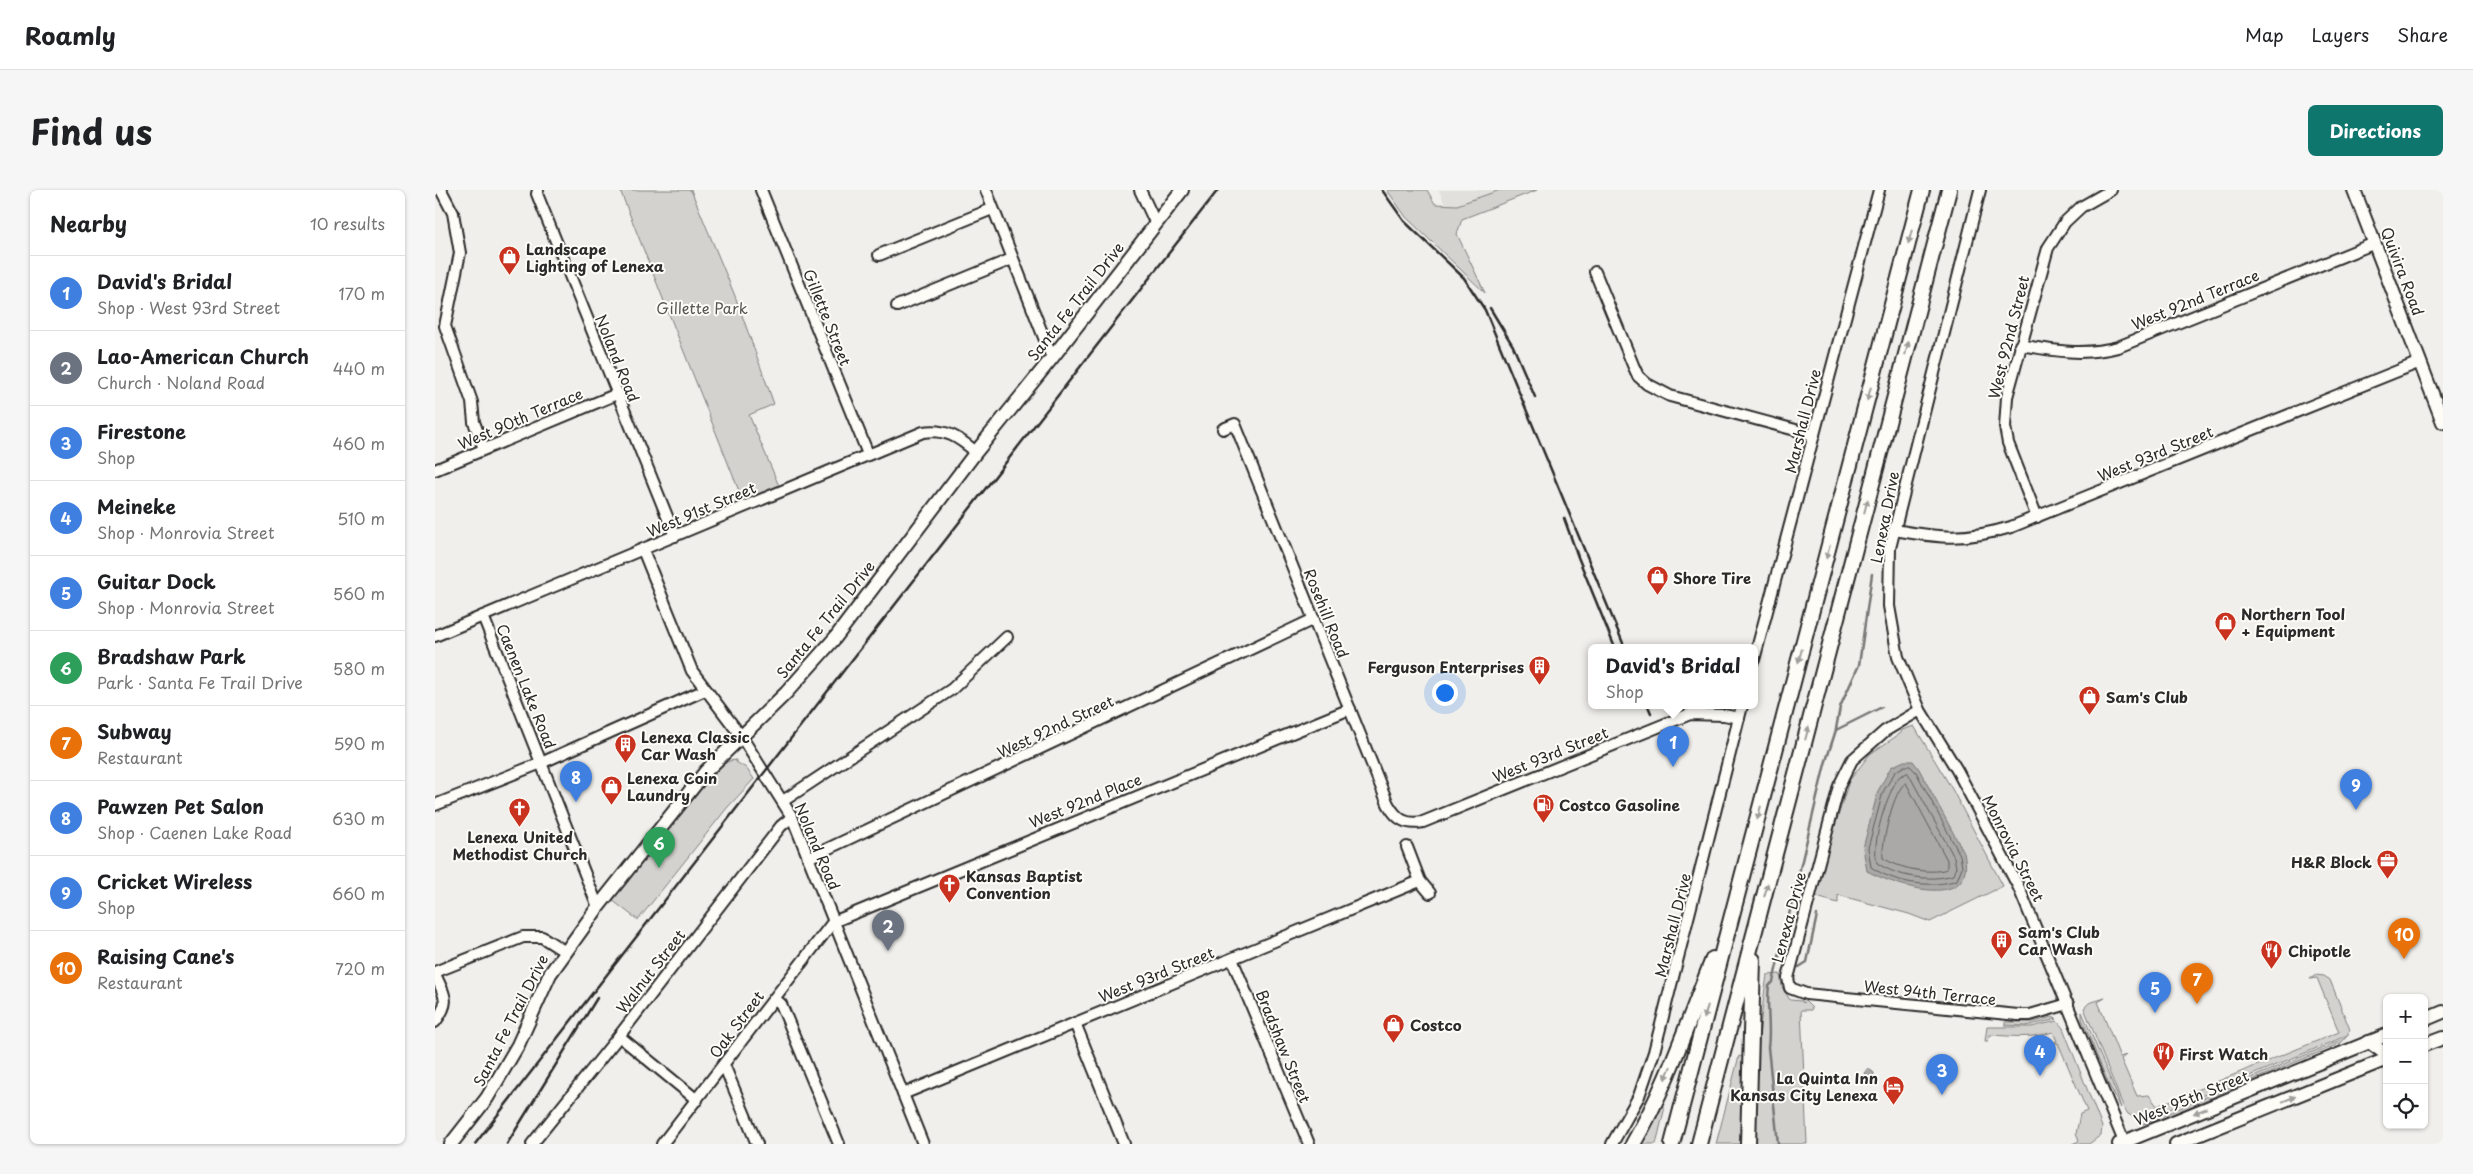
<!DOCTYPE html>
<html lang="en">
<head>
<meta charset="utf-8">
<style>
	:root { --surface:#fff; --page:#f6f6f6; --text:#202124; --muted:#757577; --line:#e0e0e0; --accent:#0f766e }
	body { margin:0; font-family:"Playpen Sans",sans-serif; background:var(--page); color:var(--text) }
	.controls { position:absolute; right:15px; bottom:15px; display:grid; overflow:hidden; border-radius:8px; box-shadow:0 1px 4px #0004 }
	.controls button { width:45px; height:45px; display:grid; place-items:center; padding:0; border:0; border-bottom:1px solid var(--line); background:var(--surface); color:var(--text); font:25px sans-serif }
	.you { position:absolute; left:1009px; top:502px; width:18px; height:18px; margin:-12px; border:4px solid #fff; border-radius:50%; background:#1a73e8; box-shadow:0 0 0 8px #1a73e833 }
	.badge { display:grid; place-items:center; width:32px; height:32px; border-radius:50%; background:var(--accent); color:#fff; font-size:16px; font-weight:700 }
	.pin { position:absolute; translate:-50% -41px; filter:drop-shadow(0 1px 2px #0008) }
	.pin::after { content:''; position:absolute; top:26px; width:18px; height:15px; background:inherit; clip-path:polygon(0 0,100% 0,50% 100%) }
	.popup { position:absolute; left:1153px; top:454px; width:170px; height:65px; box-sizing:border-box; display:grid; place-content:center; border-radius:8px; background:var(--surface); filter:drop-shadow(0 1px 4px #0005); font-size:16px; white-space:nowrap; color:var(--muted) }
	.popup b { font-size:19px; color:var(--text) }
	.popup::after { content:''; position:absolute; left:50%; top:100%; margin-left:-10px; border:10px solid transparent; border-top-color:var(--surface) }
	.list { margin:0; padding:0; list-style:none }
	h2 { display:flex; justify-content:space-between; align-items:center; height:65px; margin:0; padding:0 20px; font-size:21px }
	h2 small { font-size:16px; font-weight:400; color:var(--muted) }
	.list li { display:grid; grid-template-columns:32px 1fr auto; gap:15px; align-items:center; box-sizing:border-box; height:75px; padding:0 20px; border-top:1px solid var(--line) }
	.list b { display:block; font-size:19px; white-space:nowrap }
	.list p { margin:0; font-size:16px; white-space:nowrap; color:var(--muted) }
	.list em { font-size:16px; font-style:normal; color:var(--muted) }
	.icon { flex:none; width:28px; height:28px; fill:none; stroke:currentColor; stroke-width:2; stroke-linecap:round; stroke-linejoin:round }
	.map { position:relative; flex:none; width:2008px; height:954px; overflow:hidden; border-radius:8px }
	header { display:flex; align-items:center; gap:30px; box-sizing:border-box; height:70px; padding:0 25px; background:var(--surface); border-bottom:1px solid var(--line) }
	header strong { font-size:24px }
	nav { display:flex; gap:28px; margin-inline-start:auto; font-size:18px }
	.intro { display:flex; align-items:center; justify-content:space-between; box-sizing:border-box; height:120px; padding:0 30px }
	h1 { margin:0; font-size:35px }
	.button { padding:12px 22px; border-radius:8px; background:var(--accent); color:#fff; font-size:18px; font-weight:700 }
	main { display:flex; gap:30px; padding:0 30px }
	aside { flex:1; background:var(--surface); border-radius:8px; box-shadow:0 1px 4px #0004 }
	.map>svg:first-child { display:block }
	.built { fill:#e1e0dc }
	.green { fill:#d3d2cf; stroke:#7f7e7d }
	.water { fill:#aaa9a7; stroke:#777775 }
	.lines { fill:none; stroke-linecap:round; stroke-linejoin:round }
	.shore { stroke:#5e5d5d; stroke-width:1 }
	.stream { stroke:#777775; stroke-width:2.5 }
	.minor-casing { stroke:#2b2b2b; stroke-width:14 }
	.major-casing { stroke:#2b2b2b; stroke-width:16 }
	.highway-casing { stroke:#2b2b2b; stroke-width:18 }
	.minor { stroke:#fdfcf7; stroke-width:10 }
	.major { stroke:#fdfcf7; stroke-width:12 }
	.highway { stroke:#fdfcf7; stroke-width:14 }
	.rail { stroke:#2b2b2b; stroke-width:2.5 }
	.oneway { fill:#9e9e9b }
	.labels { text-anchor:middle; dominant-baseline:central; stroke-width:4; stroke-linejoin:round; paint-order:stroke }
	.poi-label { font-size:15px; font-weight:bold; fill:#2b2b2b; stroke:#fdfcf7; text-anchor:start }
	.street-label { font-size:15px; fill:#2b2b2b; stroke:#fdfcf7 }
	.park-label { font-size:15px; fill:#555554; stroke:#fdfcf7 }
</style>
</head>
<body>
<header>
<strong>Roamly</strong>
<nav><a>Map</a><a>Layers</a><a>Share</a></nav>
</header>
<div class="intro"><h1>Find us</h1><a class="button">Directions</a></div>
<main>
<aside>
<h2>Nearby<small>10 results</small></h2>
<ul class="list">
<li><span class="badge" style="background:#3f7fe0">1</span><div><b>David's Bridal</b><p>Shop · West 93rd Street</p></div><em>170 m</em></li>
<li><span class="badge" style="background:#6b7280">2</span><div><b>Lao-American Church</b><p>Church · Noland Road</p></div><em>440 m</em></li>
<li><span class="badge" style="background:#3f7fe0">3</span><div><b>Firestone</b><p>Shop</p></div><em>460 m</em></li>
<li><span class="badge" style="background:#3f7fe0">4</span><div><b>Meineke</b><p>Shop · Monrovia Street</p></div><em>510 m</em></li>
<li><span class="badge" style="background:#3f7fe0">5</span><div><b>Guitar Dock</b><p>Shop · Monrovia Street</p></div><em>560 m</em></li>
<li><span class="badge" style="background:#2e9e5b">6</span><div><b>Bradshaw Park</b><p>Park · Santa Fe Trail Drive</p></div><em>580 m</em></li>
<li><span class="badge" style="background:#e8710a">7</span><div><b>Subway</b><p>Restaurant</p></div><em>590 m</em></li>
<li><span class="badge" style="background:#3f7fe0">8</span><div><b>Pawzen Pet Salon</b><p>Shop · Caenen Lake Road</p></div><em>630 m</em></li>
<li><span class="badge" style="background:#3f7fe0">9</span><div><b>Cricket Wireless</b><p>Shop</p></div><em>660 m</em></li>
<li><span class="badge" style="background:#e8710a">10</span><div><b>Raising Cane's</b><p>Restaurant</p></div><em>720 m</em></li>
</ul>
</aside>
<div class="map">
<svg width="2008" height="954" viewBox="0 0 2008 954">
	<rect width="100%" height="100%" fill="#f0efeb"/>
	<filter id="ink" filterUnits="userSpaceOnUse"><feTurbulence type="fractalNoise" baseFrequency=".02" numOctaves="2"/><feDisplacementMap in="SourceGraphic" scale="10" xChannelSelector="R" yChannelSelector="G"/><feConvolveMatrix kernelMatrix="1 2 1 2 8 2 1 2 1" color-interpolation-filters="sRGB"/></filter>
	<g filter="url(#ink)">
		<polygon class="built" points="1004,0 1079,0 1014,25"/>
		<g class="green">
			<polygon points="185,0 256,0 300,106 339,214 314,225 344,296 308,311"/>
			<polygon points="952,0 992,0 1000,14 1022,15 1065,0 1102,0 1027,29 1022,44 1050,103 971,27"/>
			<polygon points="1479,536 1517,599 1568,696 1495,732 1474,724 1403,705 1403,713 1385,708 1379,704 1414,591 1435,564 1466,543 1467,540"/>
			<polygon points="301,570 301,572 311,578 319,589 292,618 203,730 177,710 268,597 286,576 294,571"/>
			<path d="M1345,784L1347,797L1355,810L1367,811L1368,813L1370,811L1377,818L1376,820H1366L1372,954H1320C1319,897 1323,841 1332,785Z"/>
			<polygon points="1881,785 1889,786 1895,790 1914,837 1915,841 1906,848 1706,931 1693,924 1688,916 1649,818 1654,813 1670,808 1663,812 1666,819 1664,820 1667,822 1685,867 1691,865 1686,869 1702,906 1714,905 1722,916 1904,842 1882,788 1875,789"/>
			<polygon points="1647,822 1682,905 1686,918 1673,893 1647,829"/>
			<polygon points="1617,827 1622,829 1591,836 1570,835 1570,832 1599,832"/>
			<path d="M1622,831L1628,838L1667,937L1666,945L1654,954H1637L1644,951L1641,944L1645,924L1652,921L1623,853L1615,854L1622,851L1618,842C1598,849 1576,846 1555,845L1553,851H1550L1552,837H1596Z"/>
			<polygon points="1914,844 1906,853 1723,930 1707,934 1906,850"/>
			<polygon points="1304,866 1308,867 1307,954 1281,954"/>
			<polygon points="1225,916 1230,917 1221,954 1205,954"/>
		</g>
		<g class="water">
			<path d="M1469,571H1478L1484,579L1529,663C1543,723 1460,696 1432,681L1428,658L1443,601L1456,577Z"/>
			<polygon points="1433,878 1439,883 1437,896 1433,895 1432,887 1429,883"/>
		</g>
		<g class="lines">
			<g class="shore">
				<path d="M1470,576H1475L1481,582L1525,665L1527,677L1522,690C1496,699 1459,693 1436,677L1433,658L1448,602L1460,582Z"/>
				<path d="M1473,583L1519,667L1521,677L1518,685C1495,692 1462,687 1442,673C1436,653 1452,603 1464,587Z"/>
				<path d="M1471,593L1512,670V679C1494,685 1463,678 1448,668C1446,655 1459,597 1471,593Z"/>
			</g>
			<g class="stream">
				<polyline points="1401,539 1405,517 1424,475 1437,384"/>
				<polyline points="1364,777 1372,772 1382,725"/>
				<path d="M1343,954L1333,857C1336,837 1331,817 1334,796L1338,792L1390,574L1401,540L1447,517"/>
			</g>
			<defs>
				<g id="minor">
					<polyline points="6,0 18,23 25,63 10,136 37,212 39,232 49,259"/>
					<polyline points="103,0 102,4 240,346"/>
					<polyline points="326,0 433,264"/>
					<polyline points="551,0 617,168"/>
					<polyline points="705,0 721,34"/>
					<polyline points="1545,0 1455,358 1454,416 1463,467 1485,520 1522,580 1584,698 1690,954"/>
					<polyline points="444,65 557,19"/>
					<polyline points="1160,82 1198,175 1203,186 1212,194 1235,206 1379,245"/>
					<polyline points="462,116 577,69"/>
					<path d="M1585,155C1620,161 1649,166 1683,157L1940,53"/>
					<path d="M788,239L800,234L953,614C962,630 971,635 988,632L1255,524L1289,525L1304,528"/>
					<polyline points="0,280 182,204"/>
					<polyline points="1602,327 1573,253 1570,237 1572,207 1613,58 1630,32 1646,17 1676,0"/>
					<path d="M1459,340C1506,348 1530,351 1576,337L1985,172"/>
					<polyline points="208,360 257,481 306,546 357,627 488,954"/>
					<polyline points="48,426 163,717"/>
					<path d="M0,446L488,242C511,238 524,248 541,262"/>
					<polyline points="1319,470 1444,0"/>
					<polyline points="1485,520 1450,541 1417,570 1404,596 1353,788 1355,798 1371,804 1583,825 1595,825 1633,814"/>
					<polyline points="348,611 517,499 572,447"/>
					<polyline points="0,615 106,573 270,500"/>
					<polyline points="972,657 985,691 995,703"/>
					<polyline points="373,668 879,429"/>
					<polyline points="797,769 874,954"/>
					<polyline points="0,782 88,747 107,747 129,761"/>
					<path d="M0,784C10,807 16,811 0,832"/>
					<polyline points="340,809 346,814 404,954"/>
					<polyline points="640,833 689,954"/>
					<polyline points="184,846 262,910"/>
					<polyline points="289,875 322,954"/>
					<polyline points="468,904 985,691"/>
					<polyline points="97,954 184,846 346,636 357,627"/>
					<polyline points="227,954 398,732 915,519"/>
					<polyline points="1177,954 1204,906 1219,862 1307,516"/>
				</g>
				<g id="major">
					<polyline points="1919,0 2008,232"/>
					<polyline points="1989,830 2008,822"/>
					<polyline points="1934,852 1952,865"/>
					<polyline points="1989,855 2008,848"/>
					<polyline points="16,954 52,908 83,855 115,784 163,717 271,581 351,503 400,448 541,262 617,168 747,0"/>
					<polyline points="1684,954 1952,845"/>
					<polyline points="1741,954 1952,869"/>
				</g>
				<g id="highway">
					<path d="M1198,954C1232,896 1253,831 1278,769"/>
					<polyline points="1237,954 1487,0"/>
					<polyline points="1264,954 1514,0"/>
					<polyline points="1313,954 1318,770"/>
				</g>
			</defs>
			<use href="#minor" class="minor-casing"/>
			<use href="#major" class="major-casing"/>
			<use href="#highway" class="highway-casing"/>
			<use href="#minor" class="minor"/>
			<use href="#major" class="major"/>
			<use href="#highway" class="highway"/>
			<g class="rail">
				<polyline points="947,0 969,31 1029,88 1050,120 1190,458"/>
				<polyline points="1055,118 1078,156 1100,207"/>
				<polyline points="1129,328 1143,367 1180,458"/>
				<polyline points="1213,516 1216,523"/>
				<polyline points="40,954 783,0"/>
				<polyline points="72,954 162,808"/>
			</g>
		</g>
		<defs><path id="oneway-solid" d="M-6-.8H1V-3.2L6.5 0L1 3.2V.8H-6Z" transform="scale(1.25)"/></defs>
		<g class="oneway">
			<use href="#oneway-solid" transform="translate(1475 47) rotate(105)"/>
			<use href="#oneway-solid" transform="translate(1472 158) rotate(-75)"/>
			<use href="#oneway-solid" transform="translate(1434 204) rotate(105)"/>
			<use href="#oneway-solid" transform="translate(1431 316) rotate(-75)"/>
			<use href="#oneway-solid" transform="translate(1393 362) rotate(105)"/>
			<use href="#oneway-solid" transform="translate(1365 466) rotate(105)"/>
			<use href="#oneway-solid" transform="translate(1372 543) rotate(-75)"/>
			<use href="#oneway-solid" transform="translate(1324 623) rotate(105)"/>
			<use href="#oneway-solid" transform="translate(1331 700) rotate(-75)"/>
			<use href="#oneway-solid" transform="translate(1271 822) rotate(105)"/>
			<use href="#oneway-solid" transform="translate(1233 883) rotate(113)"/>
			<use href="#oneway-solid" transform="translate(1854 909) rotate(-22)"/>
			<use href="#oneway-solid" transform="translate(1765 921) rotate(158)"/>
		</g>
	</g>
	<defs>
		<symbol id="shop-pin" viewBox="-11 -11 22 30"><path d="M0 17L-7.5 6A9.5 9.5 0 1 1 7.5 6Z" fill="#c8321e" stroke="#fdfcf7"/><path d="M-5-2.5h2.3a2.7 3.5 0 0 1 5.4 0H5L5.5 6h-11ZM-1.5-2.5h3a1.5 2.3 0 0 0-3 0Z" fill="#fff"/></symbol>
		<symbol id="building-pin" viewBox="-11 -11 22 30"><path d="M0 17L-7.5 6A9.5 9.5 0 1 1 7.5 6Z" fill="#c8321e" stroke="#fdfcf7"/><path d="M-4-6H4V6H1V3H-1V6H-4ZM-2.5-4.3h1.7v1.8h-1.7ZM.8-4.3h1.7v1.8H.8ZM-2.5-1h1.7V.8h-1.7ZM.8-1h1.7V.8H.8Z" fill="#fff"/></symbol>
		<symbol id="fuel-pin" viewBox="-11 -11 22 30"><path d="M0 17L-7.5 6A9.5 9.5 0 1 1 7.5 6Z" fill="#c8321e" stroke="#fdfcf7"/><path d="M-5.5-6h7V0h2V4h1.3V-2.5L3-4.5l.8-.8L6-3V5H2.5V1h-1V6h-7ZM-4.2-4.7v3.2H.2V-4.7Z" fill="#fff"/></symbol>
		<symbol id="church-pin" viewBox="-11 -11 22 30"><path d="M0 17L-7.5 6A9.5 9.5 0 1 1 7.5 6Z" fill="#c8321e" stroke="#fdfcf7"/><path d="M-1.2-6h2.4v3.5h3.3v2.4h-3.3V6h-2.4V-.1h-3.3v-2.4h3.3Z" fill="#fff"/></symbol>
		<symbol id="office-pin" viewBox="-11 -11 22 30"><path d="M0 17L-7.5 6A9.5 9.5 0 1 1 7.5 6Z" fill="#c8321e" stroke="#fdfcf7"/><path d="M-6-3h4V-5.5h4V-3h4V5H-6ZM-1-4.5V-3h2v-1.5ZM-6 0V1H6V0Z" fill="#fff"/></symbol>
		<symbol id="restaurant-pin" viewBox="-11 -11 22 30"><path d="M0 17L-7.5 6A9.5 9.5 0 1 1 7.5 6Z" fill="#c8321e" stroke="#fdfcf7"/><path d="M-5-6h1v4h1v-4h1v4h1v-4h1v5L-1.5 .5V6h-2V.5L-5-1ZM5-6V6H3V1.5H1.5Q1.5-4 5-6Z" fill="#fff"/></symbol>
		<symbol id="hotel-pin" viewBox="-11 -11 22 30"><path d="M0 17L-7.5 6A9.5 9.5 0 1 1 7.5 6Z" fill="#c8321e" stroke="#fdfcf7"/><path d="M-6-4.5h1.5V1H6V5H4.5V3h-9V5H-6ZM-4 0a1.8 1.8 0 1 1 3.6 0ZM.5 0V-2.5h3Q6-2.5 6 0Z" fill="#fff"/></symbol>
	</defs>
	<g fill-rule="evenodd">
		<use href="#shop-pin" x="62" y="54" width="25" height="34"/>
		<use href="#shop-pin" x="1210" y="374" width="25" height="34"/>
		<use href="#shop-pin" x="1778" y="420" width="25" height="34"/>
		<use href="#building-pin" x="1092" y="464" width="25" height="34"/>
		<use href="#shop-pin" x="1642" y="494" width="25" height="34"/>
		<use href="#building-pin" x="178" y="542" width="25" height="34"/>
		<use href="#shop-pin" x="164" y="584" width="25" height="34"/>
		<use href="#fuel-pin" x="1096" y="602" width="25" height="34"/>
		<use href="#church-pin" x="72" y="606" width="25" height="34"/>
		<use href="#office-pin" x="1940" y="658" width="25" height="34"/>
		<use href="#church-pin" x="502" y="682" width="25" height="34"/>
		<use href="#building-pin" x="1554" y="738" width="25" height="34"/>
		<use href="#restaurant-pin" x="1824" y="748" width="25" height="34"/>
		<use href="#shop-pin" x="946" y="822" width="25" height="34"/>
		<use href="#restaurant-pin" x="1716" y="850" width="25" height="34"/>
		<use href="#hotel-pin" x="1446" y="884" width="25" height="34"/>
	</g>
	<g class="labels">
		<g class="poi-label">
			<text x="91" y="58">Landscape<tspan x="91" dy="17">Lighting of Lenexa</tspan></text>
			<text x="1238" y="387">Shore Tire</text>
			<text x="1806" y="423">Northern Tool<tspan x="1806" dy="17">+ Equipment</tspan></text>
			<text x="1089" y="476" text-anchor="end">Ferguson Enterprises</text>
			<text x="1671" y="506">Sam's Club</text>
			<text x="206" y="546">Lenexa Classic<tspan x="206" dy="17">Car Wash</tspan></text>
			<text x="192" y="587">Lenexa Coin<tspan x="192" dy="17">Laundry</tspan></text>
			<text x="1124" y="614">Costco Gasoline</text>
			<text x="85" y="646" text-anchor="middle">Lenexa United<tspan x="85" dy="17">Methodist Church</tspan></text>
			<text x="1937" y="671" text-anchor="end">H&amp;R Block</text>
			<text x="531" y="685">Kansas Baptist<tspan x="531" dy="17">Convention</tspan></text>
			<text x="1583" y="741">Sam's Club<tspan x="1583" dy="17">Car Wash</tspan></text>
			<text x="1853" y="760">Chipotle</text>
			<text x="975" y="834">Costco</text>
			<text x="1744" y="863">First Watch</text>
			<text x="1443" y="887" text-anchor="end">La Quinta Inn<tspan x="1443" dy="17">Kansas City Lenexa</tspan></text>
		</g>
		<g class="street-label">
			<text transform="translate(1968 81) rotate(69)">Quivira Road</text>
			<text transform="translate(1760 109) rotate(-22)">West 92nd Terrace</text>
			<text transform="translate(640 111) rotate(-52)">Santa Fe Trail Drive</text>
			<text transform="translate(393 127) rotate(68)">Gillette Street</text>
			<text transform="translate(1573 147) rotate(-76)">West 92nd Street</text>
			<text transform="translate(183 168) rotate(68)">Noland Road</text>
			<text transform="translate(85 228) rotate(-23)">West 90th Terrace</text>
			<text transform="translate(1367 231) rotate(-76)">Marshall Drive</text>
			<text transform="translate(1720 263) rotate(-22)">West 93rd Street</text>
			<text transform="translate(266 319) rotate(-23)">West 91st Street</text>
			<text transform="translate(1449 327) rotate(-79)">Lenexa Drive</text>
			<text transform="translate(892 423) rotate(68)">Rosehill Road</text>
			<text transform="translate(390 429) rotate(-51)">Santa Fe Trail Drive</text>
			<text transform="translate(92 496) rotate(68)">Caenen Lake Road</text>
			<text transform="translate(620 536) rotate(-25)">West 92nd Street</text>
			<text transform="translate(1115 564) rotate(-22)">West 93rd Street</text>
			<text transform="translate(650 610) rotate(-22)">West 92nd Place</text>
			<text transform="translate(383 656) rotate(67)">Noland Road</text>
			<text transform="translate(1579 658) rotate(63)">Monrovia Street</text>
			<text transform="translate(1353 727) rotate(-75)">Lenexa Drive</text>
			<text transform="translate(1237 735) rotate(-76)">Marshall Drive</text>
			<text transform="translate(215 781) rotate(-52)">Walnut Street</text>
			<text transform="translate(721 784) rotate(-22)">West 93rd Street</text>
			<text transform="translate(1495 802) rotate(6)">West 94th Terrace</text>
			<text transform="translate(75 830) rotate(-63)">Santa Fe Trail Drive</text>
			<text transform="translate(301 834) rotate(-53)">Oak Street</text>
			<text transform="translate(849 856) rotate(68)">Bradshaw Street</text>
			<text transform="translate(1756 907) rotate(-22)">West 95th Street</text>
		</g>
		<g class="park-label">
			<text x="267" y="117">Gillette Park</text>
		</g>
	</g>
</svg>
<div class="controls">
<button>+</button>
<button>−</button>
<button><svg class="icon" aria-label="locate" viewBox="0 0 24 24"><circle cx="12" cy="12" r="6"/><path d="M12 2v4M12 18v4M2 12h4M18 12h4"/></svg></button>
</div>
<div class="you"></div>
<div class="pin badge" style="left:1238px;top:577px;background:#3f7fe0">1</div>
<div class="popup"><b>David's Bridal</b>Shop</div>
<div class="pin badge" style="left:453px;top:761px;background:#6b7280">2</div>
<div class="pin badge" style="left:1507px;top:905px;background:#3f7fe0">3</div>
<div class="pin badge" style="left:1605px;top:886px;background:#3f7fe0">4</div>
<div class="pin badge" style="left:1720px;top:823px;background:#3f7fe0">5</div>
<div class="pin badge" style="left:224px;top:678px;background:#2e9e5b">6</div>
<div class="pin badge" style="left:1762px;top:814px;background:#e8710a">7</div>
<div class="pin badge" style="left:141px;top:612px;background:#3f7fe0">8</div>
<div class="pin badge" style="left:1921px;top:620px;background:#3f7fe0">9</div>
<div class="pin badge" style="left:1969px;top:769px;background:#e8710a">10</div>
</div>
</main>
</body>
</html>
